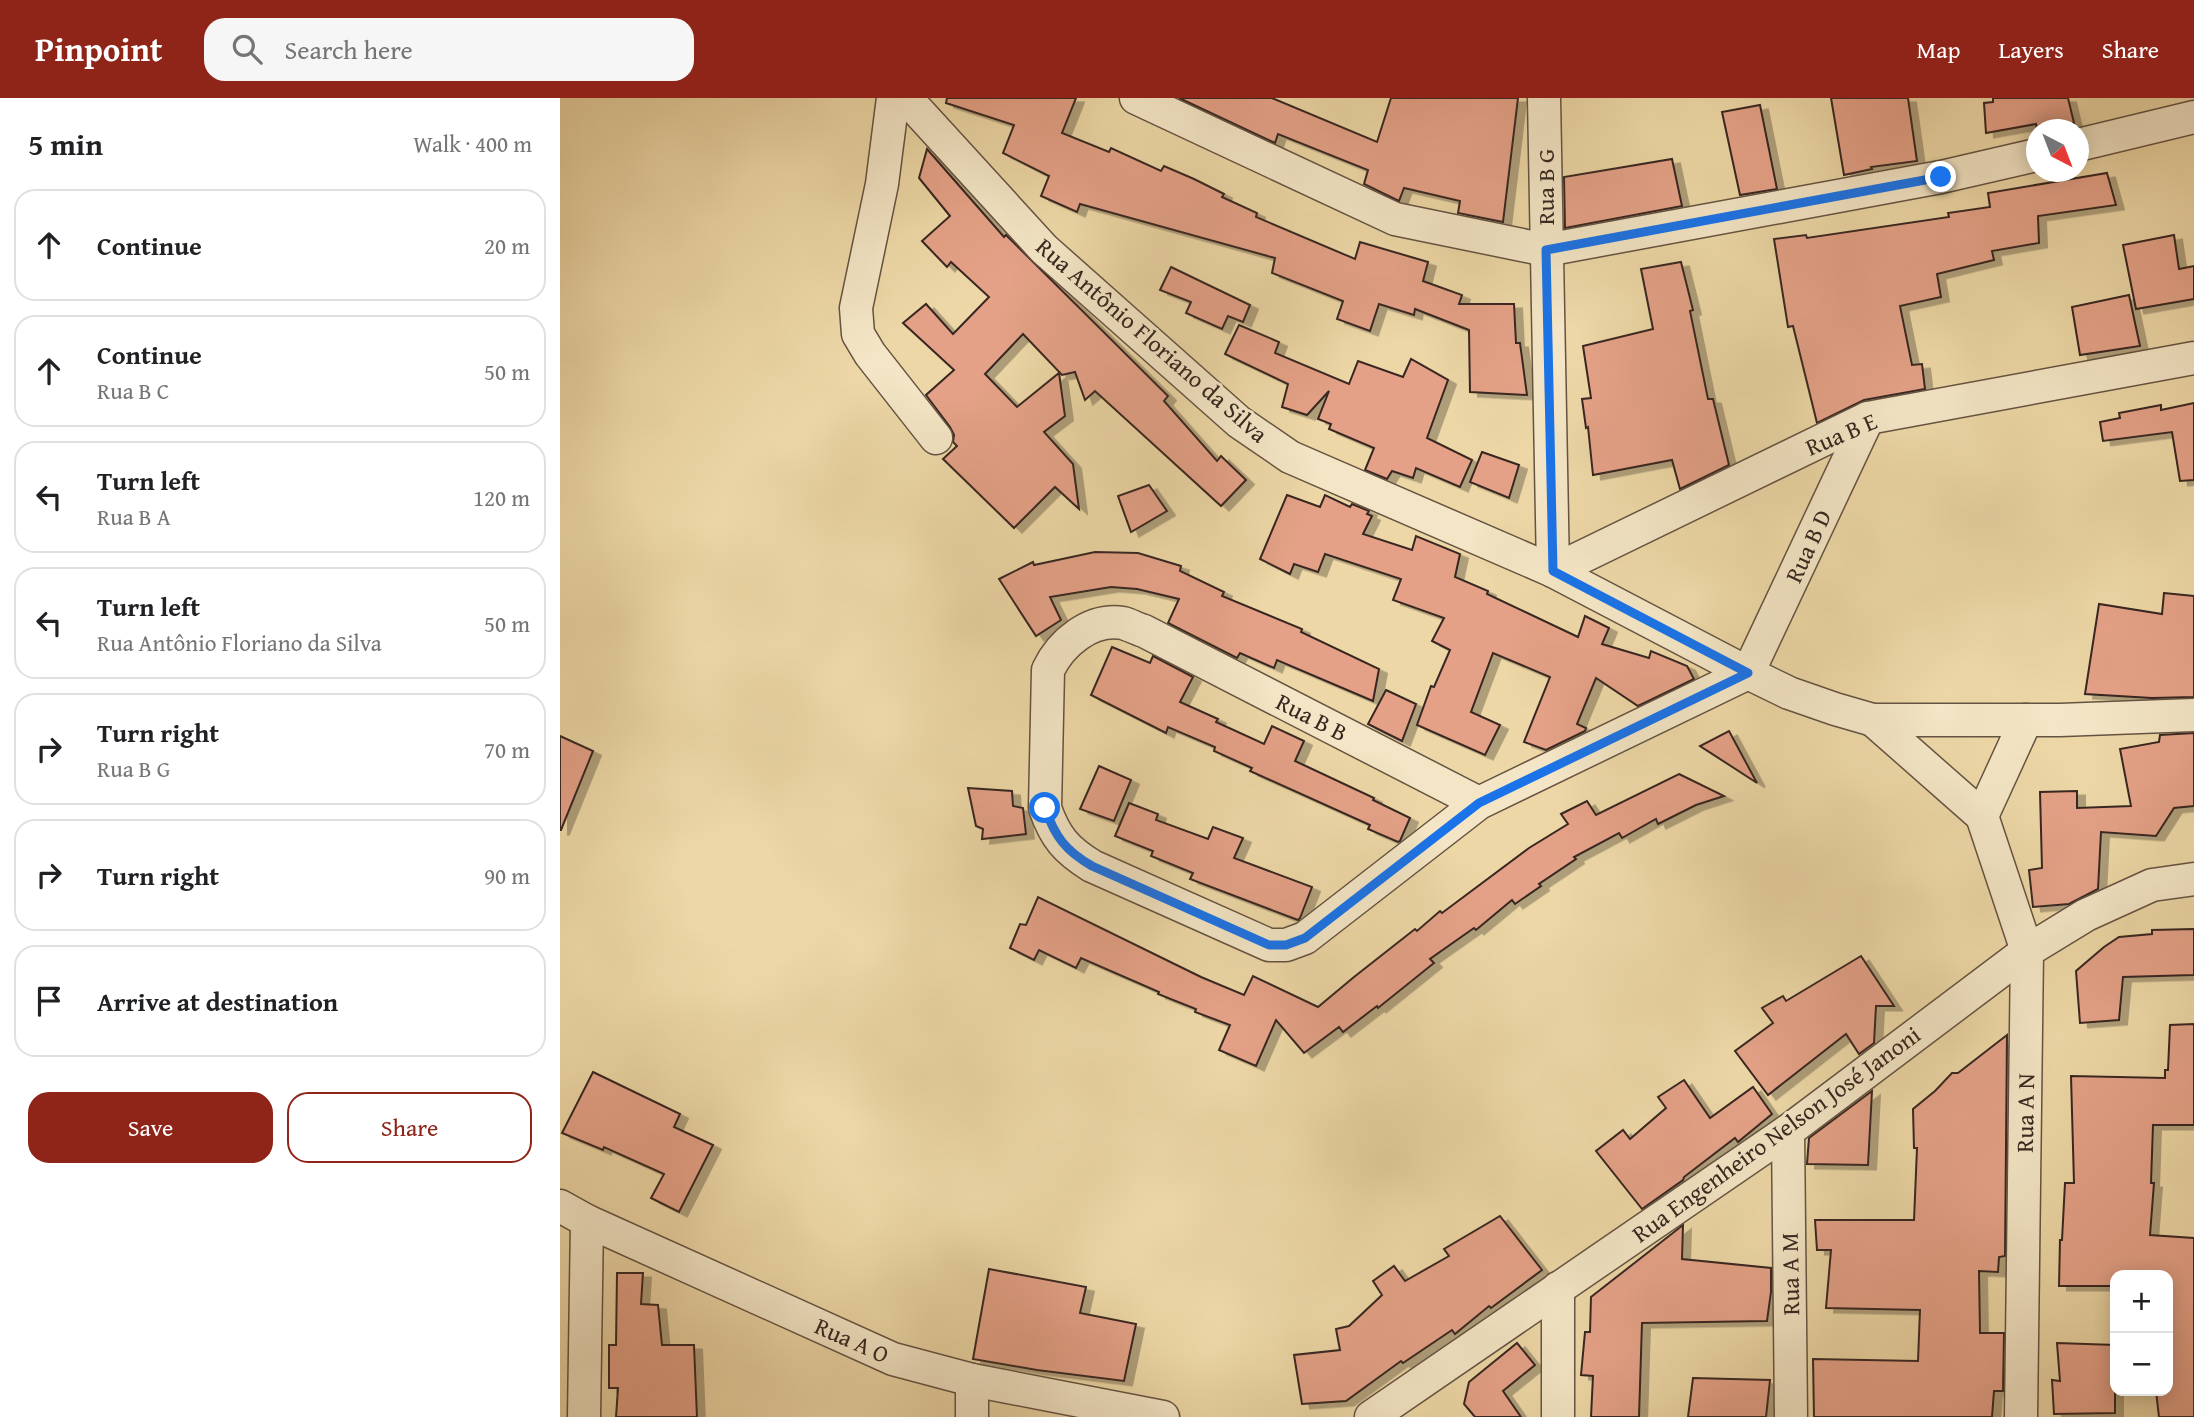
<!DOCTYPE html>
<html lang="en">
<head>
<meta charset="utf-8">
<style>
	:root { --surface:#fff; --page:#f6f6f6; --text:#202124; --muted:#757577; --line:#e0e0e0; --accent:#8f2418 }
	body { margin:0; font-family:"Gentium Book Plus",serif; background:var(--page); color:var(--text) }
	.controls { position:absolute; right:21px; bottom:21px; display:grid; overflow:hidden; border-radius:14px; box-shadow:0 4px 18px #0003 }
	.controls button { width:63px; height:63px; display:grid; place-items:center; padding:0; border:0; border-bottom:2px solid var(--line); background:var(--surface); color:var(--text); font:35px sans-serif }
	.compass { position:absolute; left:1466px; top:21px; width:63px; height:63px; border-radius:50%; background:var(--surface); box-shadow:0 4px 18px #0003; rotate:138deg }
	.stop { position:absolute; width:21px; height:21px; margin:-16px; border:5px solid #1a73e8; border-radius:50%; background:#fff }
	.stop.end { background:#1a73e8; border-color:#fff; box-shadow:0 2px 7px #0008 }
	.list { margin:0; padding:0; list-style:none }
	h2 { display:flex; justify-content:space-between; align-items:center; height:91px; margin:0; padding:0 28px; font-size:30px }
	h2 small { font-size:23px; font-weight:400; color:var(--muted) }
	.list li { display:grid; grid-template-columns:46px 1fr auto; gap:21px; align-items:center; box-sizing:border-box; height:112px; margin:0 14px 14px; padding:0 14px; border:2px solid var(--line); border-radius:21px }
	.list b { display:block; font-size:26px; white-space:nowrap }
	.list p { margin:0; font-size:23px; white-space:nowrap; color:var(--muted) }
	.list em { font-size:23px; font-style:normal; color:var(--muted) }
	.actions { display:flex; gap:14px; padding:21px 28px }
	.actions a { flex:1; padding:16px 0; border:2px solid var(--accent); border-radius:21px; text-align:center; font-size:24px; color:var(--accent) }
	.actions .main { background:var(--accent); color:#fff }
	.icon { flex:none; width:38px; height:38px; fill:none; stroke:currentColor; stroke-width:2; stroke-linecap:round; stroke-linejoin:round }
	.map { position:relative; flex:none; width:1634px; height:1319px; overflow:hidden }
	header { display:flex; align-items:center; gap:42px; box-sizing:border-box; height:98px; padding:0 35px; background:var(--accent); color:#fff }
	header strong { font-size:33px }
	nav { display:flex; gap:38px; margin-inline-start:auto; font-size:24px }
	.search { width:490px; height:63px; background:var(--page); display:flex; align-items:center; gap:18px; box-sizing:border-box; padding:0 24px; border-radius:21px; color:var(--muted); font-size:26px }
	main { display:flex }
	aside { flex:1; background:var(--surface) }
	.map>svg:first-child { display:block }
	.building { fill:#e4a187; stroke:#382720; stroke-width:2; filter:url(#shadow) }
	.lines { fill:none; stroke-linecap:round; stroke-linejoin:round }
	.minor-casing { stroke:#655342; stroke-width:35 }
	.minor { stroke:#f3e5c5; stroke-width:32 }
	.route { stroke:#1a73e8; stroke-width:9 }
	.labels { text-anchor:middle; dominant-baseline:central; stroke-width:6; stroke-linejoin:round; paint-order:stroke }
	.street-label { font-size:24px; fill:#382720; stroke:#f3e5c5 }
</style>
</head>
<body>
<header>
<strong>Pinpoint</strong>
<div class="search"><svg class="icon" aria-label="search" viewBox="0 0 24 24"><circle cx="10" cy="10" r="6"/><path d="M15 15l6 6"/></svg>Search here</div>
<nav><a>Map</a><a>Layers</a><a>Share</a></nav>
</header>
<main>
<aside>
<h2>5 min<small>Walk · 400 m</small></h2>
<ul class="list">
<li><svg class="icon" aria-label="ahead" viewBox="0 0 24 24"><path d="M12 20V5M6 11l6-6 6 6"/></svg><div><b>Continue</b></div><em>20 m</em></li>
<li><svg class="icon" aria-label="ahead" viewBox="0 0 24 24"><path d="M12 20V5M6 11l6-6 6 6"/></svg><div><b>Continue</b><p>Rua B C</p></div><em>50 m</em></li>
<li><svg class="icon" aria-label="left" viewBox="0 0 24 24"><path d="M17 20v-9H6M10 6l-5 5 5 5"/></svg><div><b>Turn left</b><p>Rua B A</p></div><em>120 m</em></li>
<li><svg class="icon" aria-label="left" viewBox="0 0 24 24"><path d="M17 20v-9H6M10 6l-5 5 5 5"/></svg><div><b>Turn left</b><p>Rua Antônio Floriano da Silva</p></div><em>50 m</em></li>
<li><svg class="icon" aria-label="right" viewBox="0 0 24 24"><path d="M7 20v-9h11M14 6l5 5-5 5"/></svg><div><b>Turn right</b><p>Rua B G</p></div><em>70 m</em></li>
<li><svg class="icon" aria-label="right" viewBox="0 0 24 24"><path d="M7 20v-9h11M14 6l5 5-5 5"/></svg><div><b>Turn right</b></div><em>90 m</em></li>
<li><svg class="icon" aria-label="arrive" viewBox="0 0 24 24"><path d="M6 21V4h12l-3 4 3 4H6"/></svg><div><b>Arrive at destination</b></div></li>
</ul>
<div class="actions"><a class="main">Save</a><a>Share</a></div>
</aside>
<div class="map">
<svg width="1634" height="1319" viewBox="0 0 1634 1319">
	<defs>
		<filter id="shadow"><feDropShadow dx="8" dy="4.5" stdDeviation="0" flood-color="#0004"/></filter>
	</defs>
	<rect width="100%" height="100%" fill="#edd7a6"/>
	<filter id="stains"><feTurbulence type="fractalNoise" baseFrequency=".00286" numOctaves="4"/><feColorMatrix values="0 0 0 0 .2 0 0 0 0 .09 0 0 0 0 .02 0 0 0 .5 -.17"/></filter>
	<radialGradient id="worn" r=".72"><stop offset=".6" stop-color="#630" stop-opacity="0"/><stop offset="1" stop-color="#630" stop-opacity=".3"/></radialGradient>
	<g class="building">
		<polygon points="387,0 516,0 502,35 549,54 551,50 601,73 604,68 634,81 664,96 662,99 697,115 696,119 795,161 800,144 868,164 863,183 902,197 899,206 954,206 956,245 960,245 967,297 910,294 909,232 855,211 854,217 819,206 810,233 777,221 783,203 712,175 715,160 520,106 517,114 481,98 489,78 443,55 454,27 386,5"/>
		<polygon points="619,0 712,0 817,44 831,0 958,0 943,124 898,115 900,103 844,90 839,103 804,86 808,72 718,36 715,45"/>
		<polygon points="1271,0 1348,0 1357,63 1311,69 1312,71 1284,77"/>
		<polygon points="1433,0 1508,0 1514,25 1477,31 1476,26 1426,35 1424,5 1433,4"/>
		<polygon points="1200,7 1217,91 1180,97 1162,14"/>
		<polygon points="367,51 444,139 446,137 608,298 604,303 657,363 661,358 686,382 661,408 535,293 525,302 515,274 502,277 463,236 425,276 457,309 499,275 505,318 484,334 513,366 519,411 495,389 454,430 383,361 397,348 393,344 394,337 390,329 366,297 394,272 343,225 366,206 393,236 429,199 391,164 387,169 362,143 390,118 359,80"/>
		<polygon points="1112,61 1122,108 1005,130 1004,79"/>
		<polygon points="1547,75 1556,107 1478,118 1479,145 1432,153 1434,162 1377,176 1381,199 1340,208 1352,267 1362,266 1365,291 1304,302 1257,325 1233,228 1228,229 1214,141 1246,137 1247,140 1389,119 1388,115 1430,109 1428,95"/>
		<polygon points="1614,137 1619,171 1634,168 1634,201 1576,211 1563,147"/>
		<polygon points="1121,164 1133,212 1130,213 1148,301 1153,301 1169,367 1120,391 1112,362 1033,377 1028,329 1026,330 1022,301 1031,300 1023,248 1093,231 1081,171"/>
		<polygon points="611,169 690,207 683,224 668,218 662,231 626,215 631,204 600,192"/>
		<polygon points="1569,197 1580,248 1520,257 1512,209"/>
		<polygon points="679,227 719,244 715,255 789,286 798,263 843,279 851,261 888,282 867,340 912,362 900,389 856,370 853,380 832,373 827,381 805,372 814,350 769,331 771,326 758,321 769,293 747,317 722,309 728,286 665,256"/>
		<polygon points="1634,305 1634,382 1620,383 1612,334 1543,343 1540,324 1560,320 1559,315 1601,307 1601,312"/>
		<polygon points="922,354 959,367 949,400 910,384"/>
		<polygon points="589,387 607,413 571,434 558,398"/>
		<polygon points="727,397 760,409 765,397 790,409 792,406 809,413 807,416 812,418 803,436 852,452 856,438 900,456 895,479 928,493 927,496 1018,539 1025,518 1049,530 1042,546 1089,560 1091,553 1127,568 1134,581 1078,608 1036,580 1017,626 1026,630 1025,633 986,652 964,644 990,579 933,555 911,614 940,627 925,657 857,627 871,588 874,589 890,552 872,543 884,520 833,502 841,481 765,456 758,474 734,466 730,476 700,461"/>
		<polygon points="535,454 578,455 621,468 620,473 664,494 662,498 742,531 741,534 819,571 813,603 717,562 714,570 680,555 677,560 608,525 619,501 577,491 551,489 490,499 501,522 476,538 439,481 473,464 474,467"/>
		<polygon points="1604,495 1634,498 1634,599 1592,600 1525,596 1539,506 1602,516"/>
		<polygon points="552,549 590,565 593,558 633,579 620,604 658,621 656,624 704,646 712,628 744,643 735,663 814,700 813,702 850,720 840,743 838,744 808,731 810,727 690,673 692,670 654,653 655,649 608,629 606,635 531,597"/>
		<polygon points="826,592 856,606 842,643 808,626"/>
		<polygon points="1169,633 1197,685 1140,648"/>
		<polygon points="1634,635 1634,708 1614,710 1596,738 1541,734 1538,791 1509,806 1473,809 1469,772 1482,770 1480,694 1517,693 1517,710 1571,708 1560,651 1599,644 1600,637"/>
		<polygon points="0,638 33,653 1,732 0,732"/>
		<polygon points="539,668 571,682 554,723 520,711"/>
		<polygon points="1119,676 1164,698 1136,707 1098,726 1096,721 1062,740 1059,735 1014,759 1016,761 979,786 981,788 955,806 952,802 916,832 914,830 870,861 874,865 818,910 817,908 783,934 779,929 744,955 716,922 696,968 659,952 670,927 635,914 636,911 598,896 599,894 521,860 516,870 479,852 474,862 450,850 460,826 466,827 478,799 641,879 684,897 693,878 758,909 794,879 855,831 857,833 880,813 882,815 969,750 1008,726 1001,716 1027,703 1036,717"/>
		<polygon points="408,690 452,693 453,708 463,710 466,736 422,741 423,731 416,728"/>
		<polygon points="569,705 598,716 596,722 648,741 653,729 683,740 674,760 752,789 740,820 738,822 630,781 633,775 591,758 593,753 555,738"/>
		<polygon points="1634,831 1634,877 1563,879 1559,922 1520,925 1516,873 1544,849 1559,839 1592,836 1592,832"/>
		<polygon points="1301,858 1334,908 1316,908 1314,945 1299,956 1286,936 1208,997 1175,953 1213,925 1202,910 1223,898 1226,903"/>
		<polygon points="1634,926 1634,1027 1593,1027 1591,1085 1594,1085 1590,1137 1634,1140 1634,1319 1599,1319 1596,1293 1608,1293 1608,1177 1555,1177 1555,1188 1499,1188 1500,1142 1502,1142 1505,1085 1514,1085 1511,978 1605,980 1605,972 1608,972 1610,927"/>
		<polygon points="1447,937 1445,1158 1439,1159 1438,1174 1419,1173 1420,1235 1444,1235 1443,1293 1434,1293 1432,1319 1254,1319 1253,1261 1358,1263 1360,1212 1266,1210 1271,1152 1257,1152 1255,1122 1354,1122 1357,1050 1354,1050 1353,1011 1375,993 1392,975 1398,975"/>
		<polygon points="33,974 120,1016 114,1029 153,1047 119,1114 91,1100 104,1076 44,1049 43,1052 2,1035"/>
		<polygon points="1124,982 1150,1020 1193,989 1212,1016 1178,1044 1175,1040 1124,1079 1123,1082 1082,1111 1036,1053 1063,1032 1070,1041 1106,1010 1098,999"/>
		<polygon points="1312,993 1308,1067 1247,1066 1249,1040"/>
		<polygon points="940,1118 982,1172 931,1210 929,1208 895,1236 892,1232 843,1265 841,1263 786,1303 742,1306 734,1257 780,1252 776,1231 789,1228 822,1197 813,1183 834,1168 845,1183 889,1158 884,1151"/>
		<polygon points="1123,1127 1122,1161 1211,1170 1211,1194 1207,1223 1082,1225 1079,1319 1031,1319 1033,1278 1021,1277 1025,1234 1030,1234 1031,1199"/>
		<polygon points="429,1171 526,1189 520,1215 576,1226 564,1283 477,1272 413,1261"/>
		<polygon points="57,1175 83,1175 81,1206 98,1207 102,1247 134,1247 137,1319 56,1319 58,1290 49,1290 49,1247 56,1247"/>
		<polygon points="957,1245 975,1267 943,1293 961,1319 915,1319 904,1306 909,1284"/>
		<polygon points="1497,1245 1555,1247 1555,1315 1494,1316 1492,1282 1500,1283"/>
		<polygon points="1133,1280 1210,1282 1206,1319 1128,1319"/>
	</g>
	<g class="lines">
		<defs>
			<g id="minor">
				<polyline points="333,0 322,86 296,210 298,236 310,256 376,340"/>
				<polyline points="346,0 484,151 679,324 730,359 993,473 1188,575 1229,595 1275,611 1313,622 1500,622 1634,617"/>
				<polyline points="576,0 835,121 986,152 1381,79 1476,57"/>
				<polyline points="984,0 993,473"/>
				<polyline points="1518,47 1634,19"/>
				<polyline points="993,473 1308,320 1634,260"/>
				<polyline points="1313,622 1422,718"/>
				<path d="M919,705L584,533C577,531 570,527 563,525C530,520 501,545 488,572L485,710C495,739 506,752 532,768L709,847H726L745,840L919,705L1188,575L1308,320"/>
				<polyline points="1422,718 1467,853 1461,1319"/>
				<polyline points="1422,718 1466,622"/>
				<polyline points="1228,1033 1231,1319"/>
				<polyline points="0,1108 27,1123 333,1261 412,1282 603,1319"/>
				<polyline points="24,1319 27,1123"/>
				<polyline points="412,1319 412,1282"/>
				<polyline points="811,1319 1228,1033 1467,853 1526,817 1592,787 1634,781"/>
				<polyline points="998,1319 998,1190"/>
			</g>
		</defs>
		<use href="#minor" class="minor-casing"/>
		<use href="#minor" class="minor"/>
	</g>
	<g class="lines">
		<path class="route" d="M485,710C495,739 506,753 532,768L709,847H726L745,840L919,705L1188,575L993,473L986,152L1381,79"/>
	</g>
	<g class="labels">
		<g class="street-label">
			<text transform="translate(985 89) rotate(-90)">Rua B G</text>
			<text transform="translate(592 242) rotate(41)">Rua Antônio Floriano da Silva</text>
			<text transform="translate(1281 336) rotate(-23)">Rua B E</text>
			<text transform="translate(1248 448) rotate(-65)">Rua B D</text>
			<text transform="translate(752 619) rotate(27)">Rua B B</text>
			<text transform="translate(1465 1015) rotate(-89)">Rua A N</text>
			<text transform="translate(1216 1036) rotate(-36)">Rua Engenheiro Nelson José Janoni</text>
			<text transform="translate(1230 1176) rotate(-91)">Rua A M</text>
			<text transform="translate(292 1242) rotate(24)">Rua A O</text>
		</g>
	</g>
	<rect width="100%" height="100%" filter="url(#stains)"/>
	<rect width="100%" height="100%" fill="url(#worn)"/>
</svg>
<div class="controls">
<button>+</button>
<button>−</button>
</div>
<svg class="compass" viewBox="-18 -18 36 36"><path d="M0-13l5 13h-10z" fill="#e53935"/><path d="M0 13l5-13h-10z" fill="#757577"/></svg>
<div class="stop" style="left:485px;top:710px"></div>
<div class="stop end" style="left:1381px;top:79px"></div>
</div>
</main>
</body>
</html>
